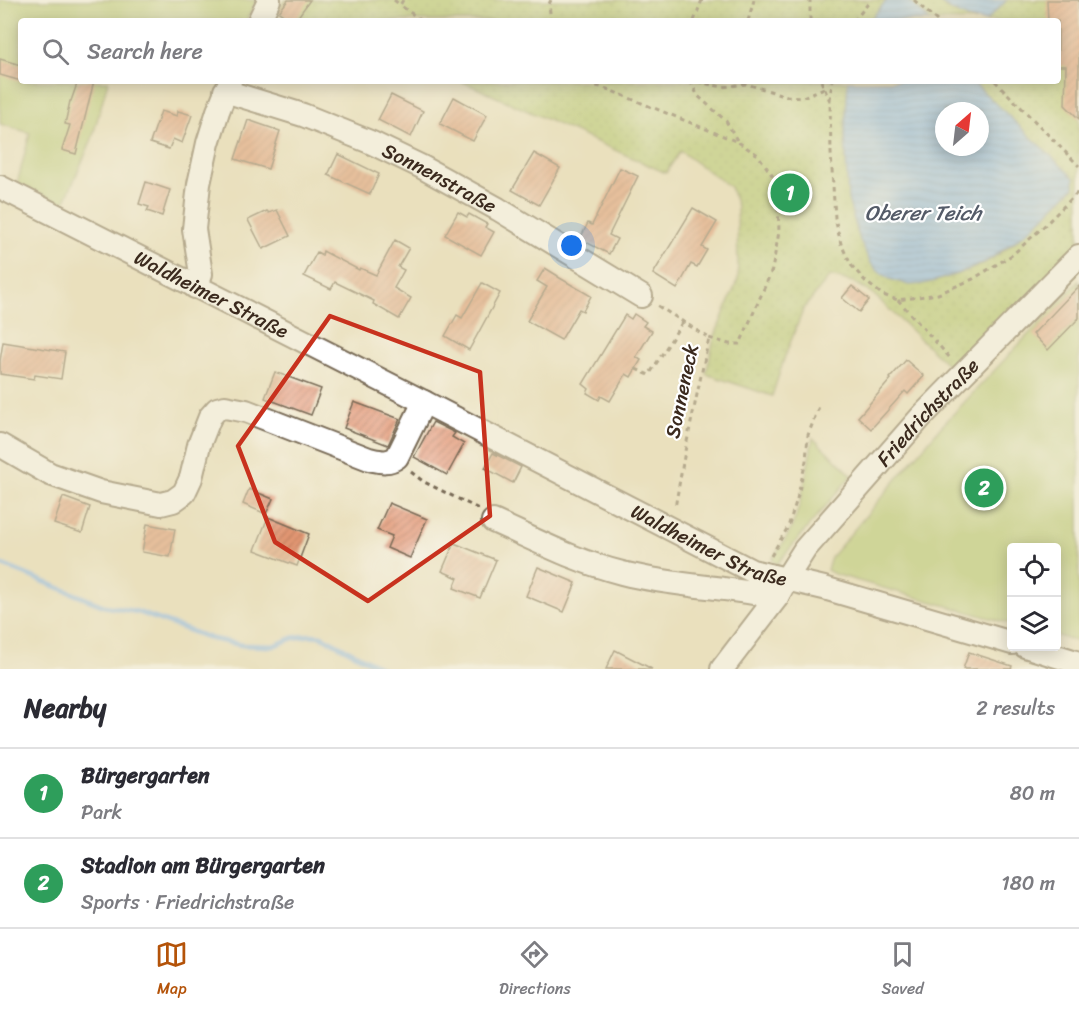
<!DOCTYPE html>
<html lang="en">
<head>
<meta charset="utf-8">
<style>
	:root { --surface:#fff; --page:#f2f2f3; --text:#2b2b33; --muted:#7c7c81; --line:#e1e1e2; --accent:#b45309 }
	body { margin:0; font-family:Sriracha,sans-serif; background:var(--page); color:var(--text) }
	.controls { position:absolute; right:18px; bottom:18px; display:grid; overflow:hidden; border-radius:6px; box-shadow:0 3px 15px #0003 }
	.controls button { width:54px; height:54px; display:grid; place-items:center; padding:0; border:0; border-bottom:2px solid var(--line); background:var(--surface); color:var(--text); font:30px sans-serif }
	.compass { position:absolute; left:935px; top:102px; width:54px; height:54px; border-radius:50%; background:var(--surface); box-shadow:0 3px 15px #0003; rotate:28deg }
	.you { position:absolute; left:572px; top:246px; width:21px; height:21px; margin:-15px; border:4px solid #fff; border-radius:50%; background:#1a73e8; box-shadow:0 0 0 9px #1a73e833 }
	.badge { display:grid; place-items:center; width:39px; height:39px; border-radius:50%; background:var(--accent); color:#fff; font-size:20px; font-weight:700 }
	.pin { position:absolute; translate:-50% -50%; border:3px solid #fff; box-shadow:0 2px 6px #0006 }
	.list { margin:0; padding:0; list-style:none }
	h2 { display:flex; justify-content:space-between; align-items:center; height:78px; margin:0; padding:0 24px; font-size:26px }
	h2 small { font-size:20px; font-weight:400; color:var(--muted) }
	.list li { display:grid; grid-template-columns:39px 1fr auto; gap:18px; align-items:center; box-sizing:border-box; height:90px; padding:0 24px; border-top:2px solid var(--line) }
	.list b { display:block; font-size:22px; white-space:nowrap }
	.list p { margin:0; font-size:20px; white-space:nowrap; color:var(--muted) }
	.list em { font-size:20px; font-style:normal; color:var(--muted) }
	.icon { flex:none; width:33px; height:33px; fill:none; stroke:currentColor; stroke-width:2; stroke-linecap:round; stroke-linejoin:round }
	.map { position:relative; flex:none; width:1079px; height:669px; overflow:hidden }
	.search { position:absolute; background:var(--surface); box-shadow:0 3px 15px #0003; left:18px; right:18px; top:18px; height:66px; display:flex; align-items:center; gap:15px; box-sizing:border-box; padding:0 21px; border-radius:6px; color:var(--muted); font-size:22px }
	.sheet { height:258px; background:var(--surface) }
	nav { display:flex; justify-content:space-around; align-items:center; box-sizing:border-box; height:84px; border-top:2px solid var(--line); background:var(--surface); font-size:16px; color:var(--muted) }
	nav a { display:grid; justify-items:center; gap:3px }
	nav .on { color:var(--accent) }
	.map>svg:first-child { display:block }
	.green { fill:#b0c76c; stroke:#767845; stroke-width:1.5 }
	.park { fill:url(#park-dots); stroke:#767845; stroke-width:1.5 }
	.water { fill:url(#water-rules); stroke:#5e7087; stroke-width:1.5; fill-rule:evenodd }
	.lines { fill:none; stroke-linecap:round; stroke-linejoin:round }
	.stream { stroke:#82b6f0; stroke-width:5 }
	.building { fill:url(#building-hatch) }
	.minor-casing { stroke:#786a56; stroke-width:26 }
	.path { stroke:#786a56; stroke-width:3; stroke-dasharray:4.5 4.5; stroke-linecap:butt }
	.minor { stroke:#fff; stroke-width:22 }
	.marked { fill:none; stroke:#c8321e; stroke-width:4.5; stroke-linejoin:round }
	.labels { text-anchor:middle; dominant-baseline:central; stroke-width:4.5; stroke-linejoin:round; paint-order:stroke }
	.street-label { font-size:20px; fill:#3b2a1e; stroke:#fff }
	.water-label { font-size:21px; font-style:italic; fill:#545b68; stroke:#fff }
</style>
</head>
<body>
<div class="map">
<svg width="1079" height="669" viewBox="0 0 1079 669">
	<defs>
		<pattern id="park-dots" width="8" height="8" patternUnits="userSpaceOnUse" patternTransform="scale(1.5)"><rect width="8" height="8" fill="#b0c76c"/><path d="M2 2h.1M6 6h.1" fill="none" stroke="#98ab5d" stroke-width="1.8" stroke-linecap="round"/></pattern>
		<pattern id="water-rules" width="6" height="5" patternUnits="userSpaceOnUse" patternTransform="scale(1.5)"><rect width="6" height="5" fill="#82b6f0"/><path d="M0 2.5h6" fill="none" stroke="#6c94c2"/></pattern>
		<pattern id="building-hatch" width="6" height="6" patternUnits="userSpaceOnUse" patternTransform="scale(1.5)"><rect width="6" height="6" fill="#e29672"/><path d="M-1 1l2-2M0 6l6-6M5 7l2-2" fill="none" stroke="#b87b5d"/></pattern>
	</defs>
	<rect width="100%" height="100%" fill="#fff"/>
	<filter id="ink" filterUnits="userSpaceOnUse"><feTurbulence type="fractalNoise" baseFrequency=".0167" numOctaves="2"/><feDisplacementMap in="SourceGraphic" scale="12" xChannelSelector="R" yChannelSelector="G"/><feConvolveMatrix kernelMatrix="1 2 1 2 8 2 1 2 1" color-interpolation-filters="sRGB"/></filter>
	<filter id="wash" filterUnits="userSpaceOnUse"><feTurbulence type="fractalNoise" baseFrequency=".008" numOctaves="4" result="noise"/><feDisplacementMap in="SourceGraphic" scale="24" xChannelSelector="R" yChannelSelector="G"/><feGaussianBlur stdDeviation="1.35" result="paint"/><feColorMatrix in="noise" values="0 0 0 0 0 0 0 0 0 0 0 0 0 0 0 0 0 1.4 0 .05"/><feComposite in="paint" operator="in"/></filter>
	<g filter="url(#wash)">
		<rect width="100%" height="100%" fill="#eae0bd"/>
		<g class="green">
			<polygon points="0,0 257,0 246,21 21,21 21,81 108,81 92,139 64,203 17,184 30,133 0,124"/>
			<polygon points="1079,281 1079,642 1057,636 1056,548 1012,548 1011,624 834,574 827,570 831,557 939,429"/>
			<path d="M813,438L852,475L776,565L772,559C778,550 785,541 790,531C803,502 807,468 813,438Z"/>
		</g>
		<g class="park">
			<polygon points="285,0 887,0 869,21 295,21 278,12"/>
			<polygon points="908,0 936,0 949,10 976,21 930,21"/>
			<path d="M1007,0H1079V245L954,371L873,294L853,282L830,276L804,308L785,356L772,396L706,374L714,338L738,279L737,206L730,187L680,151L666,173L461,81H848L845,131L848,199L860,240L935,281C953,275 972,271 988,261C1020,241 1047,214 1074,187V178L972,81H1058V21H986Z"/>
		</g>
		<g class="water">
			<polygon points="887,0 908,0 930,21 869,21"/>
			<path d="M936,0H1007L986,21C968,21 951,11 936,0Z"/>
			<path d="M848,81H972L1074,178V187L1027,232L987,261L968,270L935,281L922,284L909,285L890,279L879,272L870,262L860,240L848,199L845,131ZM944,111H980V147H944Z"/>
		</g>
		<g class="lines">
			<polyline class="stream" points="0,564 104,606 138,612 212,639 242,645 273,646 293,638 310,635 321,636 383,669"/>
		</g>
		<g id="blocks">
			<g class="building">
				<polygon points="288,0 310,0 295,21 292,21 279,12"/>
				<polygon points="1047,0 1079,0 1079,119 1065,105 1066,66 1058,66 1058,21 1048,21"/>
				<polygon points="0,59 21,65 21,81 0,75"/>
				<polygon points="78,81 94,81 76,154 62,150 70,125 65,124 70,101 71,101"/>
				<polygon points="391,95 423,111 411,137 378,120"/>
				<polygon points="454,97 487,115 473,141 440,124"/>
				<polygon points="161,111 177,116 178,111 192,115 182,143 173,139 169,149 150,143"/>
				<polygon points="248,120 280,131 268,169 235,159"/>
				<polygon points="534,153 560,168 539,205 512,190"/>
				<polygon points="338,154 379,174 370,194 328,175"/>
				<polygon points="620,168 638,176 609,235 617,239 609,254 580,239 588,223 592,225"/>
				<polygon points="146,182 170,190 162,216 147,211 149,207 139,204"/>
				<polygon points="693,208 717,222 702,247 707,250 697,267 691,264 677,289 653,274"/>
				<polygon points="277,210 290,236 263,249 248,220 267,211 269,213"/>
				<polygon points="458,212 467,217 469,214 487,224 485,227 494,232 481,255 445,235"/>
				<polygon points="395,240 409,248 398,267 404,270 394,288 411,298 399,319 373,304 374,301 335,282 331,289 304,276 317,252 322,255 323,251 359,270 360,268 376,275"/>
				<polygon points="545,268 558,276 558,277 591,296 583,311 579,309 561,340 527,321 547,287 537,281"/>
				<polygon points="482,283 500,293 469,350 445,336 457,315 462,318"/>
				<polygon points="852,286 869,300 859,312 842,298"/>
				<polygon points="1079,286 1079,318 1048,350 1033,334"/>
				<polygon points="634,314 646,322 643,326 652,331 636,357 641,360 631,377 626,374 610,401 601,396 599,400 587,393 589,389 583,384 625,315 631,319"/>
				<polygon points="3,342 65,352 61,379 35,375 34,379 0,374 0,361"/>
				<polygon points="906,360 924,376 908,394 905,391 871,429 858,417 891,379 890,378"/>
				<polygon points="275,372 321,389 311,415 265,398"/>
				<polygon points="354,402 400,419 388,445 344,428"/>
				<polygon points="433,422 455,433 452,437 464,444 447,475 414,457"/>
				<polygon points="493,453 521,467 513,483 485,468"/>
				<polygon points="249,489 273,499 266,514 243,504"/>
				<polygon points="63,497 90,507 82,533 54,524"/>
				<polygon points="389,503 427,519 410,558 387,548 392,536 377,530"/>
				<polygon points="268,517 309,534 297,566 255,550"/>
				<polygon points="147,524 175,529 170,557 142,552"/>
				<polygon points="454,543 496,560 480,598 454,588 458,578 442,571"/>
				<polygon points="538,567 576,583 564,612 526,596"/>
				<polygon points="615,650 652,669 606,669"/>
				<polygon points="969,652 1012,666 1011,669 963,669"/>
			</g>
		</g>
	</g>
	<g filter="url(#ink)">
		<use href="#blocks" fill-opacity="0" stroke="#786a56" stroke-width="1.5"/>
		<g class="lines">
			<defs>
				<g id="minor">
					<polyline points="259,21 269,0"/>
					<path id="s1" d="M225,91L303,115L370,142L422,167L498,209L641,296"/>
					<path id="s2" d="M0,187L424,402L752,571L824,588L1012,643"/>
					<polyline points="195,287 201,274 194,229 199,184 208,143 218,111 230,81"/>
					<path d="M0,445L50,474L101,492L161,504L173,501L184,493L191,478L199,445L210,417L217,409L225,407L246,411L369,459C379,461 388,464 397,457L424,402"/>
					<path d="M493,521C536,540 577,562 622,573C673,586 726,587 777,597"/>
					<polyline points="1025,646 1079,663"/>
					<path id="s3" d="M722,669L777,597L791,571L805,549L921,417L1079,256"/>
				</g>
			</defs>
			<use href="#minor" class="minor-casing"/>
			<g class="path">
				<polyline points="394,0 400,5"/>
				<polyline points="403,0 400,5 422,21"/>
				<polyline points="551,0 549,4 551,21"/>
				<polyline points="914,0 937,21"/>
				<polyline points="694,21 702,0"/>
				<polyline points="748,21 754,0"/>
				<polyline points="810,21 810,0"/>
				<polyline points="854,21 871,0"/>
				<polyline points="579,81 607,89 738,142 758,155 774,178 778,204 779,232 772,270 740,344 729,344 709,338"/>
				<polyline points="690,81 698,96 726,121 738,142"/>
				<polyline points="698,81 702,83 723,87 746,84 787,96 803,97 824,88"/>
				<polyline points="821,81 830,101 831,153 835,218 841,244 851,265 866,282 883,295 898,300 938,294 973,279 1012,255 1042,228 1079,191"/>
				<polyline points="995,81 1079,166"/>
				<polyline points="830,100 832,81"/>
				<polyline points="898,300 951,359"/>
				<polyline points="658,306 709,338 685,451 675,508"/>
				<polyline points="636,369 649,375 683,321"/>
				<polyline points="411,472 424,482 479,509"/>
				<polyline points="771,556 788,527 797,499 806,461 808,435 820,404"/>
			</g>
			<use href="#minor" class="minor"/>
		</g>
	</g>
	<path d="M0 0H1079V669H0ZM330,316L480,372L490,516L368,601L275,542L238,446Z" fill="#eae0bd" fill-opacity=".55" fill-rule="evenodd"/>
	<path class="marked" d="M330,316L480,372L490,516L368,601L275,542L238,446Z"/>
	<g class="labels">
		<g class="street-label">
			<text stroke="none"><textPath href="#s1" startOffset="232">Sonnenstraße</textPath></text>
			<text stroke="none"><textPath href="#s2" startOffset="237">Waldheimer Straße</textPath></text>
			<text transform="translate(682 391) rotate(-78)">Sonneneck</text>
			<text stroke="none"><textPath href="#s3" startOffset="330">Friedrichstraße</textPath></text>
			<text stroke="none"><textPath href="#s2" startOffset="795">Waldheimer Straße</textPath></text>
		</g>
		<g class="water-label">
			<text x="923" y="213">Oberer Teich</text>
		</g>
	</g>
</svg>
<div class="controls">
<button><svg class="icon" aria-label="locate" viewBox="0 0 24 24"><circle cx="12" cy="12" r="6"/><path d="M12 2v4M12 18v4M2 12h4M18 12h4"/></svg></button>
<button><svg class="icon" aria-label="layers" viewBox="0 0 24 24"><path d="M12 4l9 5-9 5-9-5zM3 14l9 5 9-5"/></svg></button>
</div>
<svg class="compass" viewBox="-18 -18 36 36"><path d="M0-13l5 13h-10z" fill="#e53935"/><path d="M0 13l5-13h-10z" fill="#7c7c81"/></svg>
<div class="you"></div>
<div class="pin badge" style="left:790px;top:193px;background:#2e9e5b">1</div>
<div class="pin badge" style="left:984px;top:488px;background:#2e9e5b">2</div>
<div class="search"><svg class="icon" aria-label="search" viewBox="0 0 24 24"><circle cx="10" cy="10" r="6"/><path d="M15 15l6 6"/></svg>Search here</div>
</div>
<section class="sheet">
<h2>Nearby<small>2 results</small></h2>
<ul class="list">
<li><span class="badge" style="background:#2e9e5b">1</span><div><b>Bürgergarten</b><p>Park</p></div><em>80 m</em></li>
<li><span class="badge" style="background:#2e9e5b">2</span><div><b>Stadion am Bürgergarten</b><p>Sports · Friedrichstraße</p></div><em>180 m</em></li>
</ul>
</section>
<nav>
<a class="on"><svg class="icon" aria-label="map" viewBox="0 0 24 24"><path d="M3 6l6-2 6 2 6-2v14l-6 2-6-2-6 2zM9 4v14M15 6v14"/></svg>Map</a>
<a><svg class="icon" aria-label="directions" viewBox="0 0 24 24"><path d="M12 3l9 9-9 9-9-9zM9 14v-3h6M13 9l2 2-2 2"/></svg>Directions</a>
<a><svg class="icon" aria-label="saved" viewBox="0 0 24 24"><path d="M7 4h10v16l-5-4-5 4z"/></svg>Saved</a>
</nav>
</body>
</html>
